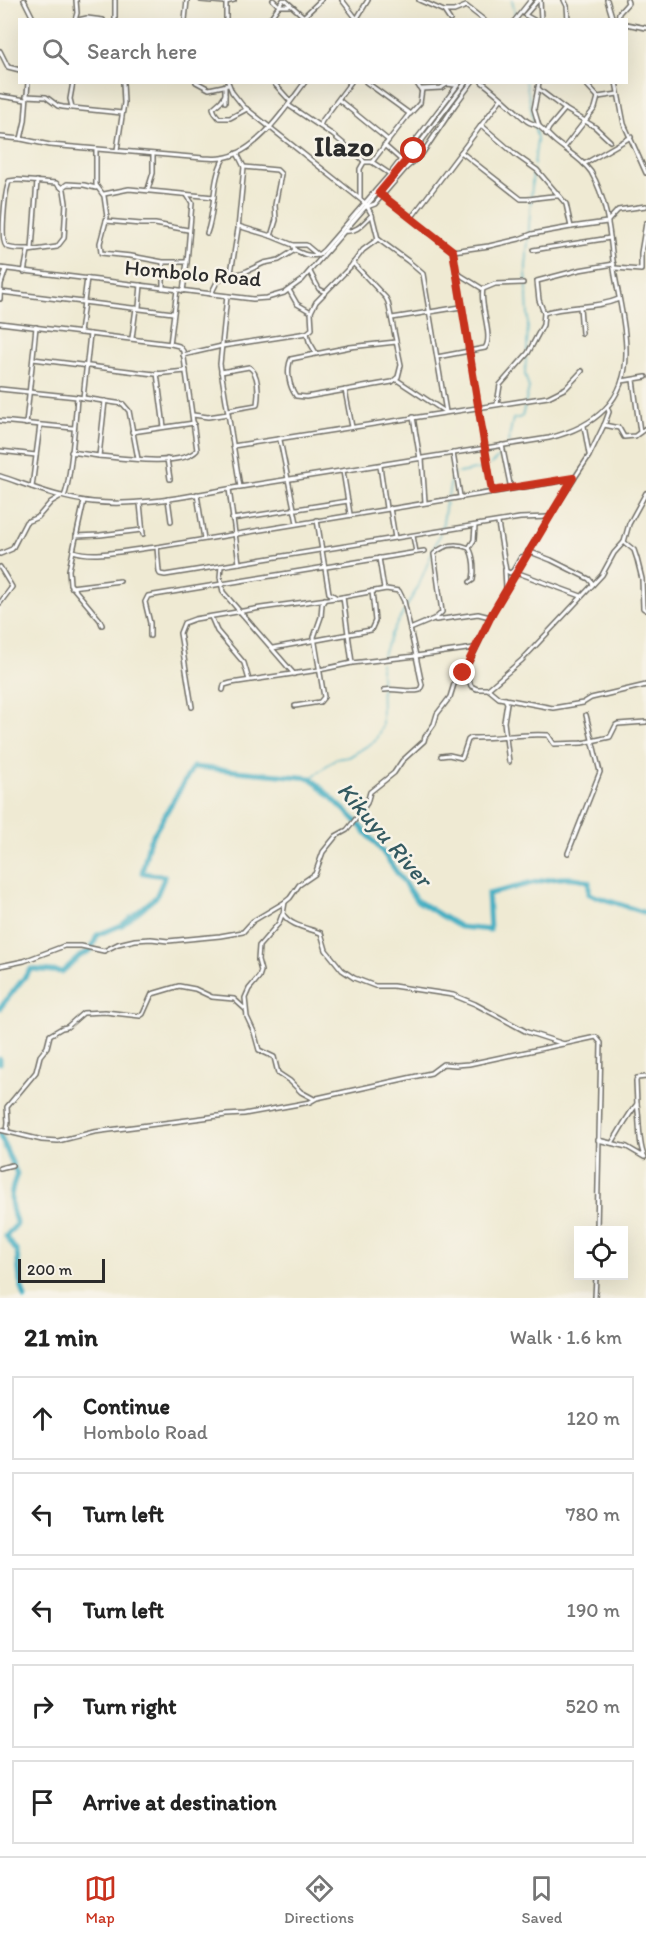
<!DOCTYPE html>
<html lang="en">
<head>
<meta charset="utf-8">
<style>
	:root { --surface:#fff; --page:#f2f2f2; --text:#222; --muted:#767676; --line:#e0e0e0; --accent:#c8321e }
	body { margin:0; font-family:Itim,sans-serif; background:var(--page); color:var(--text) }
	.controls { position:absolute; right:18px; bottom:18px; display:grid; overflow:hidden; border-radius:0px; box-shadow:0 6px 24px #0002 }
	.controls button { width:54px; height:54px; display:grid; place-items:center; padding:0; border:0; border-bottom:2px solid var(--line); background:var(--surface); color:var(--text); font:30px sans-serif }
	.scale { position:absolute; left:18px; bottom:15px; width:87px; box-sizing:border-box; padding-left:6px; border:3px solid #2b2b2b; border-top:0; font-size:16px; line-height:21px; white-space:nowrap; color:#2b2b2b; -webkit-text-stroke:4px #f7f3e8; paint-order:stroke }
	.stop { position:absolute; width:18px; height:18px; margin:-14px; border:4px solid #c8321e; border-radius:50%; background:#fff }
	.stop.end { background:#c8321e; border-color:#fff; box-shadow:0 2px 6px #0008 }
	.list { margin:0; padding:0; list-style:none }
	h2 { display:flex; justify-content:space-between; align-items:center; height:78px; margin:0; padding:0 24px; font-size:26px }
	h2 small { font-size:20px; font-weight:400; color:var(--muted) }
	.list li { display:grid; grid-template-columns:39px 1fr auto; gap:18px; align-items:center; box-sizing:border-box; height:84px; margin:0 12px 12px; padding:0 12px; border:2px solid var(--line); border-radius:0px }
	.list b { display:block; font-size:22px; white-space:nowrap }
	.list p { margin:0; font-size:20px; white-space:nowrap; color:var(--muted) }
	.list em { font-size:20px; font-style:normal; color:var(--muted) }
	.icon { flex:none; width:33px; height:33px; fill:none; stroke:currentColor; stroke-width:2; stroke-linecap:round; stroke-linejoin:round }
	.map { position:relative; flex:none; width:646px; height:1298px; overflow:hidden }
	.search { position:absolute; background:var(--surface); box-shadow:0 6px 24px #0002; left:18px; right:18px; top:18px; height:66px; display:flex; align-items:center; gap:15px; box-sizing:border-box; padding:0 21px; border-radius:0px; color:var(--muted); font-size:22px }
	.sheet { height:558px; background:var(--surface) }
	nav { display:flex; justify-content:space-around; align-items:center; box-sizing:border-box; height:84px; border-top:2px solid var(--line); background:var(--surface); font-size:16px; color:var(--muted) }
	nav a { display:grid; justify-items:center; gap:3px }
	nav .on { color:var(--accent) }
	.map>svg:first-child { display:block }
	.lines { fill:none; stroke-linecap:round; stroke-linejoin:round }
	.stream { stroke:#43aec2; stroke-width:1.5 }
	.river { stroke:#43aec2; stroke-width:5 }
	.minor-casing { stroke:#706e66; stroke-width:6 }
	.minor { stroke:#fff; stroke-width:3 }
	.route { stroke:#c8321e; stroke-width:8 }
	.labels { text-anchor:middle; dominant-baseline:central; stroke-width:5; stroke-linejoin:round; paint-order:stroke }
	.street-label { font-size:22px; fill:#2b2b2b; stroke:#f7f3e8 }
	.water-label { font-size:24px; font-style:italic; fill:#335960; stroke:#f7f3e8 }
	.district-label { font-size:28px; font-weight:bold; fill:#2b2b2b; stroke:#f7f3e8 }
</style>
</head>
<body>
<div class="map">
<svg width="646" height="1298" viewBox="0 0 646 1298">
	<rect width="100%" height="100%" fill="#f7f3e8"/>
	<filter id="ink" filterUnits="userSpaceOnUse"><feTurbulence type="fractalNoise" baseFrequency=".0167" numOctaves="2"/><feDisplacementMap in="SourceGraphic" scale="12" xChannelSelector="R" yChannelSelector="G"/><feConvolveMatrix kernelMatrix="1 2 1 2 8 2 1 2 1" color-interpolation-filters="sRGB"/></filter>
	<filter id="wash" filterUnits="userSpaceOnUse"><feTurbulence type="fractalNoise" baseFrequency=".008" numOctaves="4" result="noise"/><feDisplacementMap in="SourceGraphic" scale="24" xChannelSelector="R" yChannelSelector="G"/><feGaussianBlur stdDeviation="1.35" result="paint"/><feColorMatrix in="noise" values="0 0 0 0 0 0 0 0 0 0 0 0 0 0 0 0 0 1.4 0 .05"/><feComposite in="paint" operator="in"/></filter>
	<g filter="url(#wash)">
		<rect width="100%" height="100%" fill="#efead3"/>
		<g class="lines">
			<g class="stream">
				<polyline points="512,0 515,14"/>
				<polyline points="526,82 537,139 534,165"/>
				<polyline points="527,352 528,318 526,268 533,170"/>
				<polyline points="508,442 513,419 522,417 529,388 525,374 526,358"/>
				<polyline points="506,450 507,447"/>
				<polyline points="490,465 502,454"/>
				<polyline points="459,473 485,468"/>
				<polyline points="448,496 452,475 454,474"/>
				<polyline points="442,529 446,502"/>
				<polyline points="407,606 418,587 440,533"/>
				<polyline points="382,657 391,634 404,611"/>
				<polyline points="311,778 335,759 349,757 375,741 382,726 381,663"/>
			</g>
			<g class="river">
				<path d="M0,1008L31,969L62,972L80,956L91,950L97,935L122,925L156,897L165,876L142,873L149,842L193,767L311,778L355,820L382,851L416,900L460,927L490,930L488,894C516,889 563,869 589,882V894L646,913"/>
				<polyline points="0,1059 0,1063"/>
				<path d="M0,1135L17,1174C9,1194 9,1204 17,1224L6,1236L17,1252L20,1281L25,1298"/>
			</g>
		</g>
	</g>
	<g filter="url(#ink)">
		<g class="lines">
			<defs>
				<g id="minor">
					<polyline points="24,0 34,20"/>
					<polyline points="115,0 115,20"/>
					<polyline points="201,0 226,2 234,0"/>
					<polyline points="273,0 279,6 289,6"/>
					<polyline points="285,0 303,16"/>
					<polyline points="342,0 356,18"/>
					<polyline points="419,0 444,11 450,20"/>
					<polyline points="540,0 541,20"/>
					<polyline points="564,0 567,6 568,20"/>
					<polyline points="607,0 613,20"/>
					<polyline points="444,11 454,11 466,6 484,20"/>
					<polyline points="525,15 538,0"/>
					<polyline points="525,15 534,20"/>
					<polyline points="75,20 77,13 76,0"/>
					<polyline points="78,20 87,18 103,20"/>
					<polyline points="185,20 187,0"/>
					<polyline points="226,20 226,2"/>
					<polyline points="269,20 283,0"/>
					<polyline points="300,20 321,0"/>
					<polyline points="356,20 368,0"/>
					<polyline points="515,20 531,0"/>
					<polyline points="618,20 619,13 628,3 627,0"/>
					<polyline points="626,24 646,28"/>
					<polyline points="0,51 8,67 20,70"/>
					<polyline points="196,82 209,89 228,85"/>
					<polyline points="228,82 232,92 243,106 365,203 372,215 378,239 408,261 423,274 446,412"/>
					<polyline points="273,82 290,101"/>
					<polyline points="366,82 410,114 420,103 422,89 441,88 447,84 455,85 455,82"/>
					<polyline points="416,82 421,90"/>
					<polyline points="539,82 538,88 541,91 565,109"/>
					<polyline points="584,82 598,97"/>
					<polyline points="616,82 624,124 646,173"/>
					<polyline points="225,85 225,102"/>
					<polyline points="538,88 534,109 539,126"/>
					<polyline points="225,95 221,101 213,108 215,113 219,118 230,118 247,109"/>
					<polyline points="0,96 26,100"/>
					<polyline points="26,96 46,97 58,106 63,107 122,113"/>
					<polyline points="598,97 618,94"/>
					<polyline points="339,100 388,140"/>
					<polyline points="288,105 333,135 362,159 364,162 360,169 360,198"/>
					<polyline points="72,107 70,99 73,82"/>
					<polyline points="481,125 516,155 537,170 566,204 571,227 607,222 618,210 646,206"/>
					<polyline points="320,126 322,121 351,82"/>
					<polyline points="546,134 549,128 565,109 595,127 610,141"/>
					<path d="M0,137L21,139L50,145L203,158C209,158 216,159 222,158C257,153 285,109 305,82"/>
					<polyline points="21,139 25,121 28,82"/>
					<polyline points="384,145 401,160"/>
					<polyline points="564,148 595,108 598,97"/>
					<polyline points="96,149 96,185 104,196 107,217 100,243 101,253 131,256 163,262 187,262"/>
					<polyline points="117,150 124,103 123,82"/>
					<path d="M461,152L521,199C534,200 545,195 558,196"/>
					<polyline points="364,162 372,162 409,114"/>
					<polyline points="372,162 390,174"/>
					<polyline points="584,164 631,137"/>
					<path d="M244,167L277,170L281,174L275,205L276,220L271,236L293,245L295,250C303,254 309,257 318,255"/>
					<polyline points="62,188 67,184 84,185 96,188"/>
					<polyline points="148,189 153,173 153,154"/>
					<polyline points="379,193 453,251 492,491"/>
					<polyline points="104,194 129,189 214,197"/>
					<polyline points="367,207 375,204 406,168 422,154 455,105 472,82"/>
					<polyline points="412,217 501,99"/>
					<polyline points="106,221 141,224 155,224 188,230"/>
					<polyline points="238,226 271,236"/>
					<path d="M345,231C357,233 364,222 372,215"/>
					<path d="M207,233C216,209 211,181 224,158"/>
					<polyline points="293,245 306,245 318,255 324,250 390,174 460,82"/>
					<polyline points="32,249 37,181"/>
					<polyline points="533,250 610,238"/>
					<polyline points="453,251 489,246 519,239 532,234 571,227"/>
					<polyline points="163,263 163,288"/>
					<path d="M353,263L386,298L388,302L401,365L398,377L392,382L306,397L296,396C289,386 286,370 291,359L350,347L396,342"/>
					<polyline points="0,268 253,299 267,298 284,293 302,280 414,151 466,82"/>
					<polyline points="615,268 641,270 641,253 646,223"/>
					<path d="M24,272L28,251L57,247L64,238L66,203L64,190L56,183L17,180L9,181L8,185C5,194 0,240 6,246C11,250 23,249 29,249"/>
					<polyline points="310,272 319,289 325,292"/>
					<polyline points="231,273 238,229 244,167 237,153"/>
					<polyline points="457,273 483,289"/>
					<polyline points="289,290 297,304 311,312"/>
					<polyline points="183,291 187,262 192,203 187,195"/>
					<polyline points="1,292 173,313"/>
					<polyline points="211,294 217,282 231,273 238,274 247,271 264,263 279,260 295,250"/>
					<path d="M227,296L220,364L240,487L549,438C594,427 627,401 626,351C626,323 618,296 614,269C610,237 608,201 591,172C582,159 568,152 556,142C550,137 545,131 540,127C536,124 531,124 527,121C512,108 498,94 482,82"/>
					<polyline points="0,299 1,284 6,269"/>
					<polyline points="139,307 141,285"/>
					<polyline points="580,307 582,333"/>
					<path d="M544,313C569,305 595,309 619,299"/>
					<polyline points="392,318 461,307"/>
					<path d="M0,323L171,344L179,346L183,351L197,450C183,467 120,458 99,456"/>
					<polyline points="80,333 87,278"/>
					<polyline points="307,333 309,341 316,353"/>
					<polyline points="132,338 136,308"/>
					<polyline points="170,344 177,290"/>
					<polyline points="183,355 222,346 307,333 312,329 311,312 316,302 351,266 363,250 378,239"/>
					<path d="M437,357L485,348C494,337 479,305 483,289L495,284L523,283"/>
					<polyline points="33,359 137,372 155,374 186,371"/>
					<path d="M221,372L249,367C259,373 259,394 257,405L228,410"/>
					<polyline points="157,373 164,427"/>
					<polyline points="397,380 444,411"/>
					<polyline points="633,380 640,432"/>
					<polyline points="622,381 646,377"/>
					<polyline points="0,389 77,397 123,404 129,411 138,459"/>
					<polyline points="345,390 352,427"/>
					<polyline points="83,398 90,334"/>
					<polyline points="497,404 500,385 528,353 543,325 544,313 539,300 537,281 579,270 614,264"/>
					<polyline points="193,415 208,417 228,414"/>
					<polyline points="413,417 420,459"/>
					<polyline points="0,421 73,428"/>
					<polyline points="26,424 36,327"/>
					<polyline points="604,425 619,428 624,437 635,436 646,428"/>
					<polyline points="584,426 589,454"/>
					<polyline points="132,432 194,423"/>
					<polyline points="280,440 297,523"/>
					<polyline points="502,445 511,489"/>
					<polyline points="233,446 548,397 566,388 582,371"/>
					<polyline points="0,451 36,455"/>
					<polyline points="71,452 99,456 105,401"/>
					<polyline points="453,453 460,496"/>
					<polyline points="167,459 170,479"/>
					<polyline points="422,459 425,502"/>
					<polyline points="380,466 386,508"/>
					<polyline points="343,471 350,514"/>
					<path d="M0,476C30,486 61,499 93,502C142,507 191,495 239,487"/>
					<polyline points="32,487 40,425"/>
					<polyline points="229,489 239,563"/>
					<polyline points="646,493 629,524 624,542 634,550 637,559 642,579 643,608 646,610"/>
					<polyline points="197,494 204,539"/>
					<path d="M64,496C70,487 76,413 77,397"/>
					<polyline points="168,499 171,521"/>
					<path d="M84,501L73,551C95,559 132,549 157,547L573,479"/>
					<polyline points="140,503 143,534"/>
					<polyline points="390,508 395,538"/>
					<polyline points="232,519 348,501"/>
					<polyline points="317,520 329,593 337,598 386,589 399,591 404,601 416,656 474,648"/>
					<polyline points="498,523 506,571 510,573 513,571 581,596"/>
					<polyline points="76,536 100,535 142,530"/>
					<polyline points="413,536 416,552"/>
					<polyline points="157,547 159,572 160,574 165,575 520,518 549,517"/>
					<path d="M469,548C474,556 475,571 473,580L470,582"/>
					<polyline points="73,551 69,570 70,584 100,620 102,625"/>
					<polyline points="528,551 551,560 589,579 593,584"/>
					<polyline points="0,554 12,549 26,522 38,517 51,502 61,496"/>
					<polyline points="379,558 384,589"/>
					<polyline points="221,566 220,577 223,592 294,674"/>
					<polyline points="0,567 12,587 0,603"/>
					<polyline points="505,570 506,587"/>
					<polyline points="513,571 521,557 526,556"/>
					<polyline points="71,587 120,581"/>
					<polyline points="343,597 352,663"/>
					<polyline points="211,617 217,631 244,663 249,680"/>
					<polyline points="436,620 478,614 490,617"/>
					<path d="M410,629L436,618L442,612L434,554C444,544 457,543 469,548L474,540L475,526"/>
					<polyline points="150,636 150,623 145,602 148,596 424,551"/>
					<polyline points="273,648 371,630 375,621 372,591"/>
					<polyline points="466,669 471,686 477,689 488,689 499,698 553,708 583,703 591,698 646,685"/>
					<polyline points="488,689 522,660 571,608 602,575 614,553 624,542"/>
					<path d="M223,690L224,685L231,683L319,670L352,663L416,656L422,685L420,690C409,693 396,688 384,690"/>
					<polyline points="505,699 507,703 504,722 509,762"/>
					<polyline points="295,706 320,702 324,697 314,637 321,617 322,604 325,599"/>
					<polyline points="192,707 180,633 184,623 195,619 261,608 335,598"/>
					<path d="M441,756L449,755L462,758L468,740L471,738C497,739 521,733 548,735L554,744L582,743L610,737L616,725L618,724L646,722"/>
					<polyline points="568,853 600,772 586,715"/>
					<polyline points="282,915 279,923 259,946 258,960 261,971 259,977 249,989 245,998 247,1017 254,1032 259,1050 274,1057 278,1073 290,1081 301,1092 314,1099"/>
					<polyline points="0,966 24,961 64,946 81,946 104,951 118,944 135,940 151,939 168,941 220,936 243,932 253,921 285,902"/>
					<path d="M564,1044L527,1032L475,1004L453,995L393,986H375L354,978L342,970L326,950L321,933C308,928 290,926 283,914L285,902L290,898L299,885L315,874L323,852L336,836L347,830L355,820L367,803L370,792L394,773L402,761L424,741L425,737L434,724L437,714L450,697L455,681L465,671L493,612L553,511L589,456L605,423L609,412L607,407"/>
					<path d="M637,1104C640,1118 638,1147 645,1157"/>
					<polyline points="0,1130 42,1140 58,1141 94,1132 226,1115 244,1114 310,1102 317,1098 431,1073 443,1064 456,1065 469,1064 596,1037 601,1043 597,1230"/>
					<polyline points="7,1131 8,1122 7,1107 36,1072 40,1056 47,1047 50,1035 62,1028 67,1027 83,1013 105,1012 140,1016 143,1014 152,994 179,986 195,989 212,997 234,999 245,1009"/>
					<polyline points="598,1140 627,1147 644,1157"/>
					<path d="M612,1143C621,1129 627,1116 637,1104L636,1081L637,1078L646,1077"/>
					<polyline points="0,1168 12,1165"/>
					<polyline points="595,1298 596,1276"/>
				</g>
			</defs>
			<use href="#minor" class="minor-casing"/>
			<use href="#minor" class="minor"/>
		</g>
	</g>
	<g class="lines" filter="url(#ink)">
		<polyline class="route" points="414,151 379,193 453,251 492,491 573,478 493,612 463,673"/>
	</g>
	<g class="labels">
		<g class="street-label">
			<text transform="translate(193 273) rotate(5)">Hombolo Road</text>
		</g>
		<g class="water-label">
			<text transform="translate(385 834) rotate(49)">Kikuyu River</text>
		</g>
		<g class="district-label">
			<text x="344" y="146">Ilazo</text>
		</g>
	</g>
</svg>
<div class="controls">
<button><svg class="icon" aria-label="locate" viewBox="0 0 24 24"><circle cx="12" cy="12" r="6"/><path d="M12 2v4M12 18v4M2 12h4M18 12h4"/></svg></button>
</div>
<div class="scale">200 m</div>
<div class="stop" style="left:414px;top:151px"></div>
<div class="stop end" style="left:463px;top:673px"></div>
<div class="search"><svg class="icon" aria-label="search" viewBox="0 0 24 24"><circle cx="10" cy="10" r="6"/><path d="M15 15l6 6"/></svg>Search here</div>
</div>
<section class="sheet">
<h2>21 min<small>Walk · 1.6 km</small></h2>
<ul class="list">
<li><svg class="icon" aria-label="ahead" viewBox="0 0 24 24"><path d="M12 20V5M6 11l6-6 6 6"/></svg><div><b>Continue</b><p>Hombolo Road</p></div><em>120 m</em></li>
<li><svg class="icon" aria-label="left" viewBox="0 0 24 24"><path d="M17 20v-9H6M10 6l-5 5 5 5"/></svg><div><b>Turn left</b></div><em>780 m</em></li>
<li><svg class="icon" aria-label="left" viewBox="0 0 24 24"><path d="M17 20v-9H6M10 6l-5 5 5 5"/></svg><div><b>Turn left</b></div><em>190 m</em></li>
<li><svg class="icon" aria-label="right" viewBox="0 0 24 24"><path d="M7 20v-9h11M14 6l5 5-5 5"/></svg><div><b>Turn right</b></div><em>520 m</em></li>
<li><svg class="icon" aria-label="arrive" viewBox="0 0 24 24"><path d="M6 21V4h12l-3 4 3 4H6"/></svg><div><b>Arrive at destination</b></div></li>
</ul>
</section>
<nav>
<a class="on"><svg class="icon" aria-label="map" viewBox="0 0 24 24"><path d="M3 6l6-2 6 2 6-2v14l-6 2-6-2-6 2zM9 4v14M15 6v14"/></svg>Map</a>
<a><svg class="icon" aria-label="directions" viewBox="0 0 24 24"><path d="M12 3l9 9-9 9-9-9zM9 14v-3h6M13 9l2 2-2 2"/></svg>Directions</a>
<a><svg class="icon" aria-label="saved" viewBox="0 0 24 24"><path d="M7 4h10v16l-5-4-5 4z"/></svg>Saved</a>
</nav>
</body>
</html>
